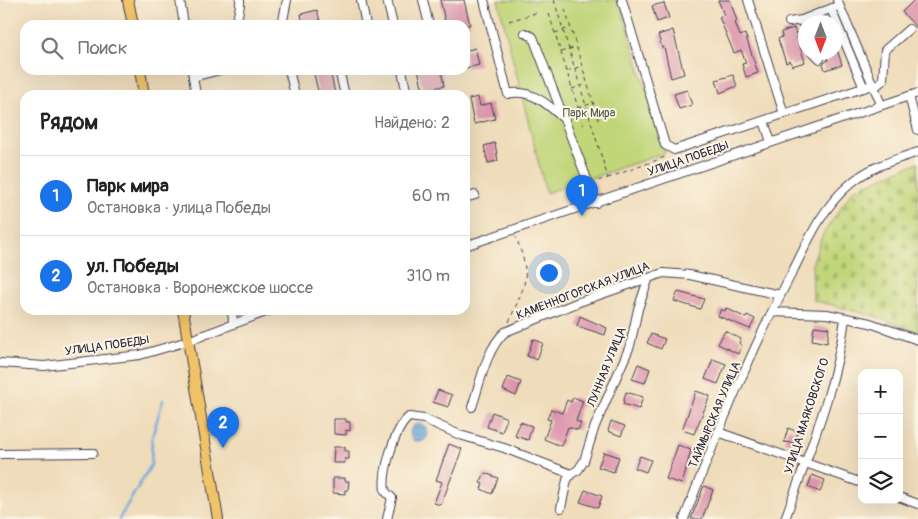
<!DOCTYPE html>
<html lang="ru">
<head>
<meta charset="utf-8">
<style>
	:root { --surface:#fff; --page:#f2f2f2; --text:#222; --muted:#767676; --line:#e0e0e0; --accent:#1a73e8 }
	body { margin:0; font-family:Pangolin,sans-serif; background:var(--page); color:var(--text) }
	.controls { position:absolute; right:15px; bottom:15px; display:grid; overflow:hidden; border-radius:10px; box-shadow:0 5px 20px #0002 }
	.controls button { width:45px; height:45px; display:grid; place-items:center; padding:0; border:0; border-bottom:1px solid var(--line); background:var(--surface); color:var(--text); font:25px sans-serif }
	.compass { position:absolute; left:798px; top:15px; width:45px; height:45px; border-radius:50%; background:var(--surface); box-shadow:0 5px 20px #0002; rotate:180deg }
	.you { position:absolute; left:548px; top:272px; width:18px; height:18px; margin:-12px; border:4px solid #fff; border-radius:50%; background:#1a73e8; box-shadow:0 0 0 8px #1a73e833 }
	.badge { display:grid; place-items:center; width:32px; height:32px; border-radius:50%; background:var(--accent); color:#fff; font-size:16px; font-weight:700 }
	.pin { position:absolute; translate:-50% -41px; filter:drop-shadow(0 1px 2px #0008) }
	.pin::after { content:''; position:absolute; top:26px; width:18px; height:15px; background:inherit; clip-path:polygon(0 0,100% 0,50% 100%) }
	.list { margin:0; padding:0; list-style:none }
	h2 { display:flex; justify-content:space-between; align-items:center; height:65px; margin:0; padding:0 20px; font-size:21px }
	h2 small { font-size:16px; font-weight:400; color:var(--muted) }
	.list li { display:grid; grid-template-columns:32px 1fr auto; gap:15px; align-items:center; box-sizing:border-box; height:80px; padding:0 20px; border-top:1px solid var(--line) }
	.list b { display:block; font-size:19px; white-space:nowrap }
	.list p { margin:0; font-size:16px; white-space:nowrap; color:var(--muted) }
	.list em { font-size:16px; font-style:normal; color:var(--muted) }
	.icon { flex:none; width:28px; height:28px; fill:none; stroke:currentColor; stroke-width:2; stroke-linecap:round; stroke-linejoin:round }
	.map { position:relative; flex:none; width:918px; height:519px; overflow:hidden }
	.search { position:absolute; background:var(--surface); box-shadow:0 5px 20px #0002; left:20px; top:20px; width:450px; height:55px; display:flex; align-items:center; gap:12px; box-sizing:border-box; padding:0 18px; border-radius:15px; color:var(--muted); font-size:19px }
	.panel { position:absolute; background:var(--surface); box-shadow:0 5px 20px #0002; left:20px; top:90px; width:450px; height:225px; border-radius:15px }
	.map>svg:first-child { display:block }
	.cemetery { fill:url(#cemetery-stones); stroke:#727c5a }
	.park { fill:#c1d579; stroke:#727c5a }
	.water { fill:url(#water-rules); stroke:#46648a }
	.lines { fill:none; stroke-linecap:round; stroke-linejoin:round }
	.stream { stroke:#69a6da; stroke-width:2.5 }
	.building { fill:#dc96ac }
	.minor-casing { stroke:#413e4e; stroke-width:10 }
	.major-casing { stroke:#413e4e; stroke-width:12 }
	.path { stroke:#413e4e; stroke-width:1; stroke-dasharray:4 4; stroke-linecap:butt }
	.minor { stroke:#fff; stroke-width:8 }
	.major { stroke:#f1c369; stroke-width:10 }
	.labels { text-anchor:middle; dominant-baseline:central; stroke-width:4; stroke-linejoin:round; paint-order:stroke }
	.park-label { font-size:12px; fill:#52584e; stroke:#fcf5e5 }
	.street-label { font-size:12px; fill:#22223b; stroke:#fcf5e5 }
</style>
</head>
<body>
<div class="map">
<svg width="918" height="519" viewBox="0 0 918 519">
	<defs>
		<pattern id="cemetery-stones" width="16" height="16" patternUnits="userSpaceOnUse" patternTransform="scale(1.25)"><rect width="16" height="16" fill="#c1d579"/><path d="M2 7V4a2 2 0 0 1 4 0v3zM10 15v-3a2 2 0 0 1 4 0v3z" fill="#a6b76a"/></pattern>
		<pattern id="water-rules" width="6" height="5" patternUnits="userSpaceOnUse" patternTransform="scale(1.25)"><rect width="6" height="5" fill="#69a6da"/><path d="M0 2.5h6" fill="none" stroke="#5687b2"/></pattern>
	</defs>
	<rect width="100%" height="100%" fill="#fcf5e5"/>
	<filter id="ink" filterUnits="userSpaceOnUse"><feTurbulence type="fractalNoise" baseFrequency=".02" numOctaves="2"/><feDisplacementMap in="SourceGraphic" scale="10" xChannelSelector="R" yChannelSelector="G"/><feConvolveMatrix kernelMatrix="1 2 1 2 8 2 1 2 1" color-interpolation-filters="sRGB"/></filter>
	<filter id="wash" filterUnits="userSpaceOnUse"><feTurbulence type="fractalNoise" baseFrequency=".0096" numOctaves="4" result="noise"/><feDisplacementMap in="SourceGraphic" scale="20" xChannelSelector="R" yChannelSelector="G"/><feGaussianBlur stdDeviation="1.12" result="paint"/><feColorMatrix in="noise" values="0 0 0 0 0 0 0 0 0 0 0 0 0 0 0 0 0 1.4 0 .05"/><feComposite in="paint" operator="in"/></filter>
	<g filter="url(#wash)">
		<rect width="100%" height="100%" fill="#efdcba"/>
		<polygon class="cemetery" points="918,162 918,332 874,316 813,300 812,264 823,234 853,190"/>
		<polygon class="park" points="498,0 619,0 665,153 546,193"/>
		<circle class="water" cx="419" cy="433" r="9"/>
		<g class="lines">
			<polyline class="stream" points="119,519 151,465 152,437 163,400"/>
		</g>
		<g id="blocks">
			<g class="building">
				<polygon points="440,0 464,0 470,25 446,25"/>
				<polygon points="718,0 730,0 737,21 735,22 740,36 745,34 758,73 746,77 742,64 746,63 741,50 734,53 719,17 724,15"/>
				<polygon points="914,0 918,0 918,29 902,12"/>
				<polygon points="664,3 669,18 657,22 652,6"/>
				<polygon points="317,10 321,25 303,25 301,14"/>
				<polygon points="794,28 805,62 792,66 790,61 786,63 778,39 782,37 781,32"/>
				<polygon points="673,30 684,74 671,78 664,47 662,48 658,35"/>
				<polygon points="475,48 479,65 466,68 465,51"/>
				<polygon points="825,52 838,52 842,65 825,70 823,64 828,60"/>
				<polygon points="313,70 330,70 335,93 319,95"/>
				<polygon points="418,70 441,70 444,86 423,90"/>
				<polygon points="733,75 737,86 720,93 716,80"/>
				<polygon points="687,90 692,105 679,109 674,94"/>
				<polygon points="478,97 480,106 491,103 495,119 474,124 469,99"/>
				<polygon points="495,143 498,161 488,163 484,146"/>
				<polygon points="678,292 704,299 700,309 674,301"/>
				<polygon points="726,308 746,318 747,315 755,319 750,329 718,316 721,309 725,311"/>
				<polygon points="580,316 607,328 605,335 577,326"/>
				<polygon points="814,326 829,328 827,343 812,340"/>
				<polygon points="725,331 741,339 739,343 742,345 738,354 718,344"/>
				<polygon points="651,334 665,339 661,349 647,343"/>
				<polygon points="533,339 543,343 537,360 527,356"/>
				<polygon points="713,359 726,364 718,384 705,379"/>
				<polygon points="638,364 650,369 645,383 632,379"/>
				<polygon points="508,377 521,382 516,396 503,390"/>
				<polygon points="438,390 452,395 448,407 433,402"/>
				<polygon points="696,391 710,396 694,434 682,430"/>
				<polygon points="626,392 643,397 639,409 623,404"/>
				<polygon points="573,397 583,401 576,421 581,423 578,430 568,427 561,446 544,439 551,420 547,419 551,409 562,413 567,400 571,402"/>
				<polygon points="492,412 507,418 502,432 487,427"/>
				<polygon points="334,419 346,419 346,422 350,422 350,431 346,430 346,435 334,434"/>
				<polygon points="611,421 625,426 621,436 608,431"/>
				<polygon points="520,422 532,426 528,440 515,436"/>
				<polygon points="788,428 798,432 794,443 784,442"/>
				<polygon points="449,444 462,449 441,505 434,503 442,482 436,480"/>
				<polygon points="678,445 691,450 682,484 666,479"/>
				<polygon points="334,447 345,447 345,451 349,451 349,459 345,459 345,463 333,463"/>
				<polygon points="604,452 619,457 614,472 598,467"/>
				<polygon points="640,456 651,460 646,472 635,468"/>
				<polygon points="485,473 498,478 492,494 481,489 483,484 480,483"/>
				<polygon points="812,475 825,480 820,492 808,487"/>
				<polygon points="333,478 345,478 345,481 349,481 348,490 345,490 345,494 333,493"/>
				<polygon points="704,486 713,490 702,519 691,519"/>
				<polygon points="585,490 602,496 598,508 580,502"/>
			</g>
		</g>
	</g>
	<g filter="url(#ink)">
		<use href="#blocks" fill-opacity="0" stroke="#413e4e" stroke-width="1"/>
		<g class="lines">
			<defs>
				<g id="minor">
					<polyline points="180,0 184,25"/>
					<polyline points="361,0 366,25"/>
					<polyline points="387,0 393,25"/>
					<polyline points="423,0 429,25"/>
					<path d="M484,0L508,94C531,88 550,106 565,120"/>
					<polyline points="622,0 665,145 674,150 872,85"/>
					<polyline points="748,0 784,114"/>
					<polyline points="837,0 881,104"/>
					<polyline points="831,9 864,88"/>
					<polyline points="802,20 806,31"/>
					<polyline points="789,22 802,20 835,7"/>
					<path d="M237,25C236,16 241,10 240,0"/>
					<polyline points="282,25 287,0"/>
					<polyline points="525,33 533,37 596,203"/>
					<polyline points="813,52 820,59"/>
					<polyline points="192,70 196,95"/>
					<polyline points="289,70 295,95"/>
					<polyline points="339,70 345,95"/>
					<polyline points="402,70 407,95"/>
					<polyline points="193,77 220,70"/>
					<polyline points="874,88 883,80 885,50 909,29"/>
					<polyline points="909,96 918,130"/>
					<polyline points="764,121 771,142"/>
					<polyline points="465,198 475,195"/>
					<polyline points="465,246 918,93"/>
					<polyline points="232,310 233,322"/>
					<polyline points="772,312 827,314 870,323 918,340"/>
					<polyline points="0,363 44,366 140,355 188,341 271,310"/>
					<path d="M472,407C480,384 486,349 505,332L579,302L663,273L690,275L780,295"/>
					<polyline points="718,432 862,483"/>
					<polyline points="0,454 93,453"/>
					<polyline points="899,497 918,504"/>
					<polyline points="561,508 567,480 571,474"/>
					<path d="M387,519L392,498L385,491C382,473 394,429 409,417L424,419L460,435L504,448L571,474L578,470L584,461L595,426L630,346L638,309L648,280"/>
					<path d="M684,519C717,434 751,349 794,269C809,238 823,207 850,184C869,167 894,160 918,152"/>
					<path d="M785,519C808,454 836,388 845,319"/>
				</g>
				<g id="major">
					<polyline points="128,0 133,25"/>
					<polyline points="140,70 144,95"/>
					<polyline points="183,310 218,519"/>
				</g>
			</defs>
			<use href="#minor" class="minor-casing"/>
			<use href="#major" class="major-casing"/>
			<g class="path">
				<polyline points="554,0 608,178 597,181"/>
				<polyline points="565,9 599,122"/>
				<polyline points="549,14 584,127"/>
				<polyline points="509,21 539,12"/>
				<polyline points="555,33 570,28"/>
				<polyline points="561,52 576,47"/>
				<polyline points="567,71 582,66"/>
				<polyline points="572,89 587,84"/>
				<polyline points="578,108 593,103"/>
				<polyline points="608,178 668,156"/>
				<path d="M509,322C526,281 532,280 516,237"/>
			</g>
			<use href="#minor" class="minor"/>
			<use href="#major" class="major"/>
		</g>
	</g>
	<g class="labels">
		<g class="park-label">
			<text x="589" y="113">Парк Мира</text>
		</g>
		<g class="street-label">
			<text transform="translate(688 159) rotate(-19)">УЛИЦА ПОБЕДЫ</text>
			<text transform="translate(583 291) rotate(-21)">КАМЕННОГОРСКАЯ УЛИЦА</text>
			<text transform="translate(107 346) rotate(-8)">УЛИЦА ПОБЕДЫ</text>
			<text transform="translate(607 367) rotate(-68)">ЛУННАЯ УЛИЦА</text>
			<text transform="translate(715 415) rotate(-67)">ТАЙМЫРСКАЯ УЛИЦА</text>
			<text transform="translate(807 416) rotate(-72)">УЛИЦА МАЯКОВСКОГО</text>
		</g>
	</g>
</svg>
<div class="controls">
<button>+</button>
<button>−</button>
<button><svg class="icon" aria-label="layers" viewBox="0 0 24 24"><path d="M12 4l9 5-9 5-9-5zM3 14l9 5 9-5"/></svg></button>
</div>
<svg class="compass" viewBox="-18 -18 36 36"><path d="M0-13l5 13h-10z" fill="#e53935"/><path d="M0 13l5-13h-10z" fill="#767676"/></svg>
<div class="you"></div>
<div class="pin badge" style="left:582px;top:216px">1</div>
<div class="pin badge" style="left:223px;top:448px">2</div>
<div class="search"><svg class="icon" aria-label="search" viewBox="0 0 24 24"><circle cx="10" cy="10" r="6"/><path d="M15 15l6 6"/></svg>Поиск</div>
<section class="panel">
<h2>Рядом<small>Найдено: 2</small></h2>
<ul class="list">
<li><span class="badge">1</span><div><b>Парк мира</b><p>Остановка · улица Победы</p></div><em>60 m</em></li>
<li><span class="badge">2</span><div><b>ул. Победы</b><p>Остановка · Воронежское шоссе</p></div><em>310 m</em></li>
</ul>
</section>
</div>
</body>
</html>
